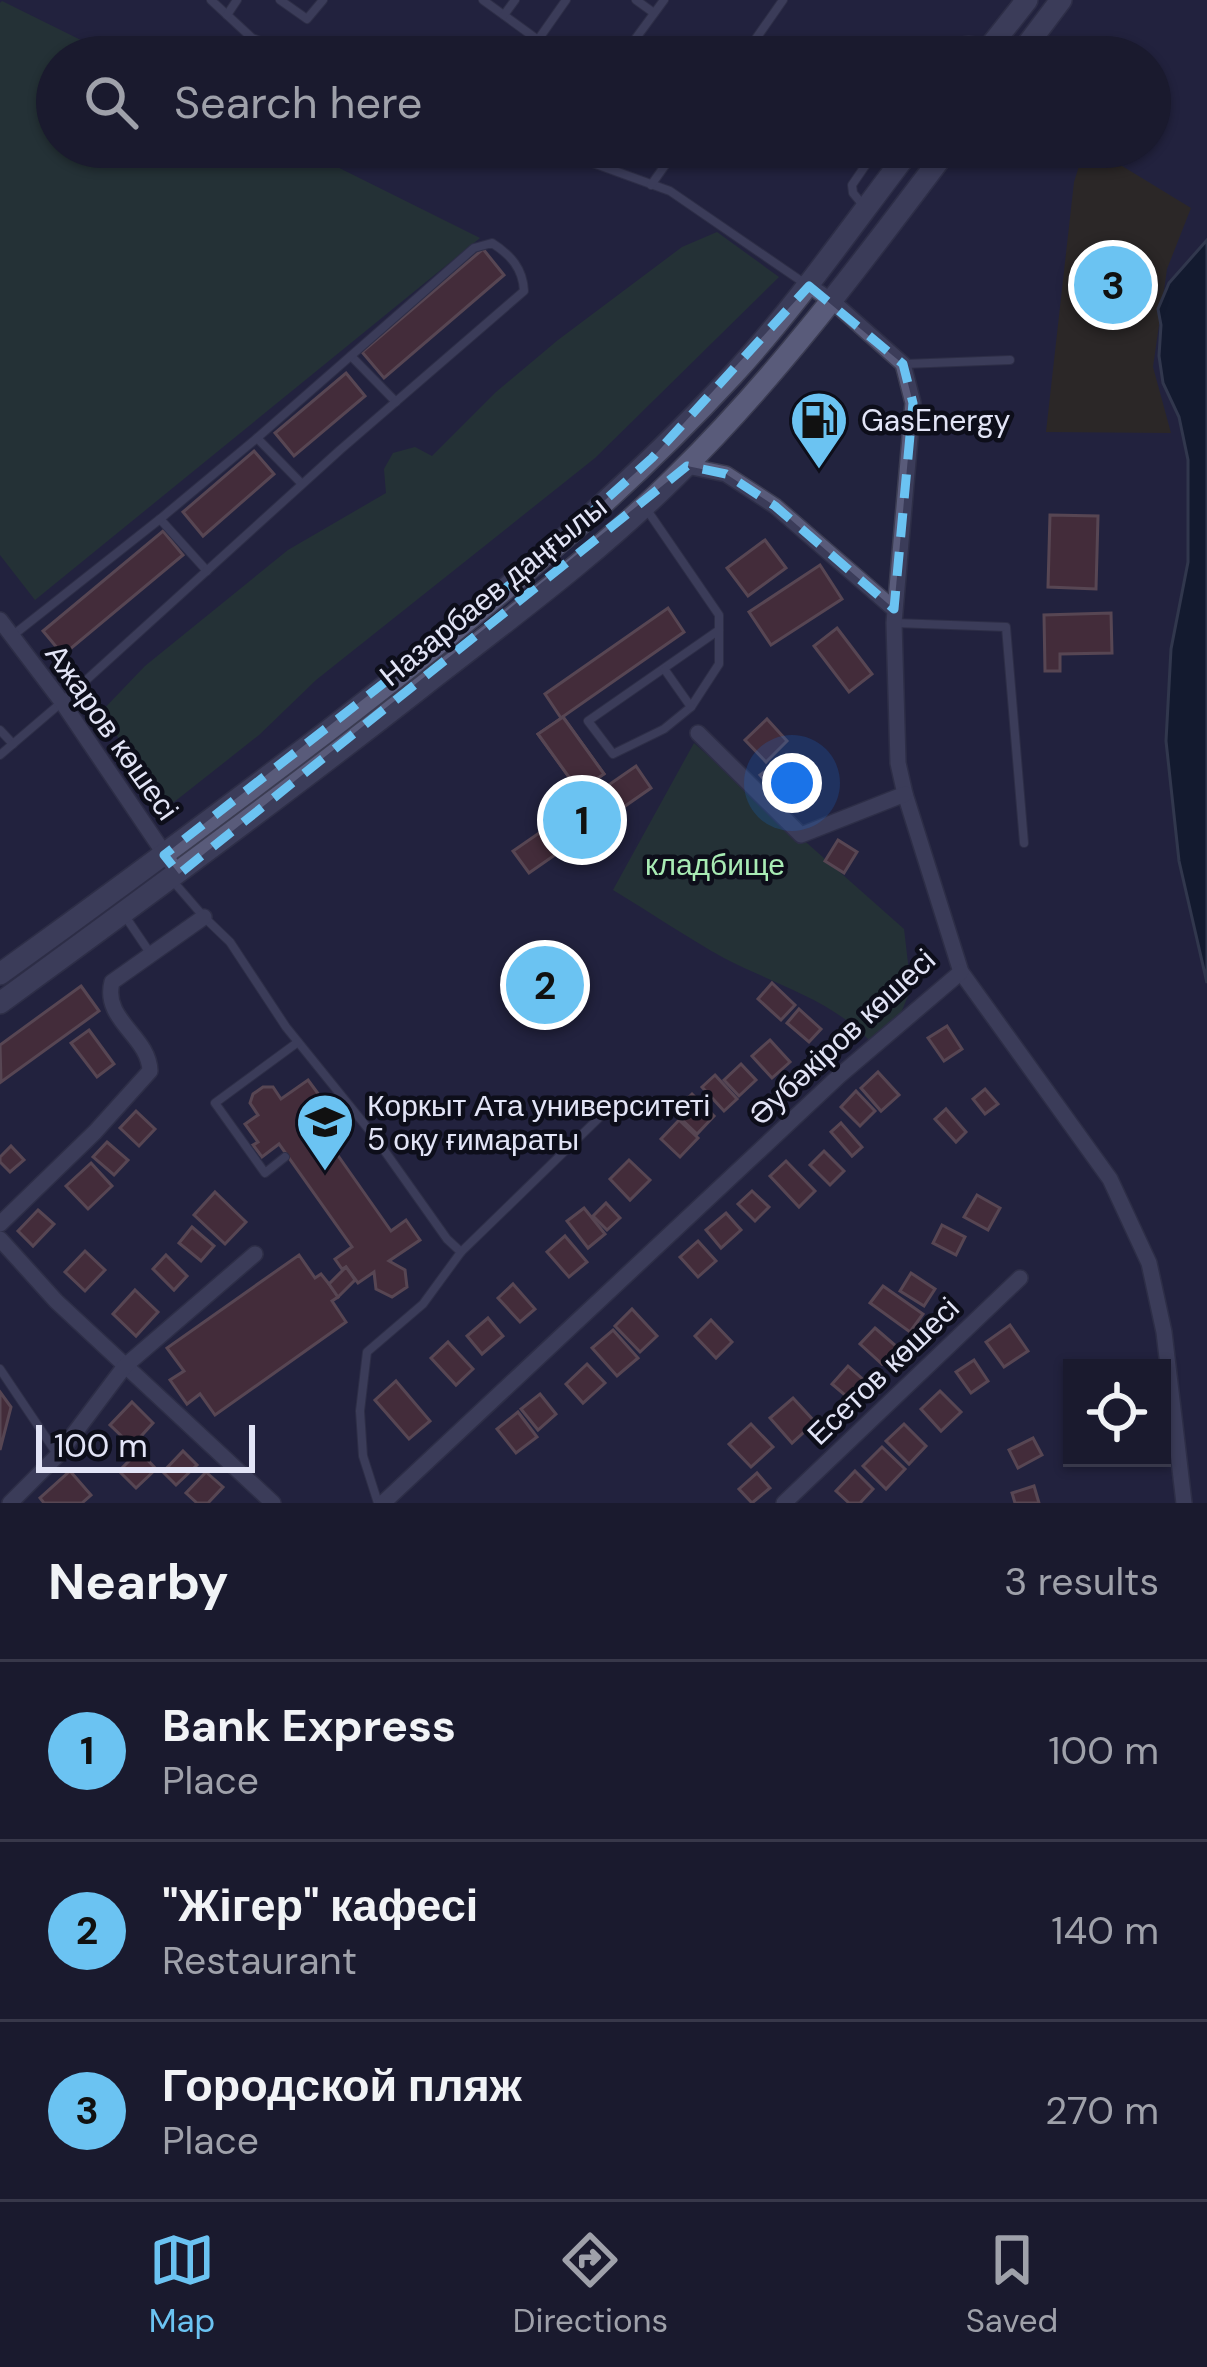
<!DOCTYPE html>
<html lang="en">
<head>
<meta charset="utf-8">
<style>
	:root { --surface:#1a1a2e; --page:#232336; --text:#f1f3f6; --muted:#9fa1aa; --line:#38384a; --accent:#6bc3f2 }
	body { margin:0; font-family:"DM Sans",sans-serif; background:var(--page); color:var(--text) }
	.controls { position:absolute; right:36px; bottom:36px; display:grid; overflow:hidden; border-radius:0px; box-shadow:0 3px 9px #0004 }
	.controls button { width:108px; height:108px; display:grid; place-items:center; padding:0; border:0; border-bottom:3px solid var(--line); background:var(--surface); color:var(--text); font:60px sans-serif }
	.scale { position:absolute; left:36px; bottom:30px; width:219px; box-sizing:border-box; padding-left:12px; border:6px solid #e2e4f6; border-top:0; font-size:33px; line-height:42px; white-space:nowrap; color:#e2e4f6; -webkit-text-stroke:9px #0d0e1a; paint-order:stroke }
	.you { position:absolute; left:792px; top:783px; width:42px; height:42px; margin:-30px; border:9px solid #fff; border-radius:50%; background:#1a73e8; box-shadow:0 0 0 18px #1a73e833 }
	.badge { display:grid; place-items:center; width:78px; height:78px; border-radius:50%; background:var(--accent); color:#111; font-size:39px; font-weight:700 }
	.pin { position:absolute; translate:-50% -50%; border:6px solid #fff; box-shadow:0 3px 12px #0006 }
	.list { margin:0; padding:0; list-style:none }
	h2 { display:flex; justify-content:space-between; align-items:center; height:156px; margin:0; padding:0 48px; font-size:51px }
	h2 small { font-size:39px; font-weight:400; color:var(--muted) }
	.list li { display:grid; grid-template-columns:78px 1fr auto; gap:36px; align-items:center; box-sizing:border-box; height:180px; padding:0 48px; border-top:3px solid var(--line) }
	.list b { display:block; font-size:45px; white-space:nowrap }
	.list p { margin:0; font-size:39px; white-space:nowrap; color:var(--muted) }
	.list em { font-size:39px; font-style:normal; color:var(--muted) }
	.icon { flex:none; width:66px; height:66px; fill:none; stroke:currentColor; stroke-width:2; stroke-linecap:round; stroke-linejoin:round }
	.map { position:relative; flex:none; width:1207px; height:1503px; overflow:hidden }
	.search { position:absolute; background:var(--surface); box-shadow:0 3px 9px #0004; left:36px; right:36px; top:36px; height:132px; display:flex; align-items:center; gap:30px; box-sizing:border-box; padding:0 42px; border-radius:66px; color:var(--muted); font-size:45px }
	.sheet { height:696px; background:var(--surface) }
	nav { display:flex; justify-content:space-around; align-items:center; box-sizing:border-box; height:168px; border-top:3px solid var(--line); background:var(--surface); font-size:33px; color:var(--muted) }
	nav a { display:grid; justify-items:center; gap:6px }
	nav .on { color:var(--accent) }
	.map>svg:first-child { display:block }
	.green { fill:#27432d }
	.sand { fill:#362d0d }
	.water { fill:#00111e; stroke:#44505f; stroke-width:3 }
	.building { fill:#6b3935; stroke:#98716d; stroke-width:3 }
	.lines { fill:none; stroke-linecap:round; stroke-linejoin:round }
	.lane-casing { stroke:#3b3c52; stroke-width:10 }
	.street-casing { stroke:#3b3c52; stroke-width:18 }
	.secondary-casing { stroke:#3b3c52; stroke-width:24 }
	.lane { stroke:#595b7a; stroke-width:8 }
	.street { stroke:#595b7a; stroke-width:15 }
	.secondary { stroke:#595b7a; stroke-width:21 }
	.marked { fill:none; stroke:#6bc3f2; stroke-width:9; stroke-dasharray:24 15; stroke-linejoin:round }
	.labels { text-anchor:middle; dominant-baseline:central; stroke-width:9; stroke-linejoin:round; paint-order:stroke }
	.poi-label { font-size:30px; fill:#e2e4f6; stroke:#0d0e1a; text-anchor:start }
	.street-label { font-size:30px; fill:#e2e4f6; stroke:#0d0e1a }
	.park-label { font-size:30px; fill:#a8ebb4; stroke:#0d0e1a }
</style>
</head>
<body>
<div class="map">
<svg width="1207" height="1503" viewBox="0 0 1207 1503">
	<rect width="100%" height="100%" fill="#22233e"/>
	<g class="green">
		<polygon points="2,1 115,57 57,57 57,147 297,147 480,238 35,600 0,555 0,3"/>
		<polygon points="717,232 779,277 595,458 316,680 259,735 169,806 100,713 145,666 288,550 386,493 384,469 393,453 415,447 432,456 496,392 558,340 682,247"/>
		<path d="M694,743L904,929L911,989L900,1015L869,1040C830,999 774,984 724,958C686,937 650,912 613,890Z"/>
	</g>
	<polygon class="sand" points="1085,147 1091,147 1191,208 1167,269 1153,367 1171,433 1046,432 1074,182"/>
	<polygon class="water" points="1207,240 1207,983 1179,861 1166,741 1171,649 1188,562 1188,460 1179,417 1163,383 1159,356 1161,325 1158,309 1169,283"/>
	<g class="building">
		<polygon points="483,249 504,275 384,378 362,352"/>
		<polygon points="346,373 365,396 294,456 275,433"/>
		<polygon points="254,451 274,474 203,536 183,512"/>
		<polygon points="1050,515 1098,516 1096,589 1048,587"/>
		<polygon points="163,531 183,555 63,655 43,631"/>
		<polygon points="765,540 786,568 748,596 727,568"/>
		<polygon points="820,565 842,599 771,645 749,612"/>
		<polygon points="668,608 684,632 561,718 545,694"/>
		<polygon points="1111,613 1112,653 1060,654 1060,671 1045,671 1044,615"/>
		<polygon points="837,628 872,674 849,692 814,646"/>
		<polygon points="563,717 604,774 579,791 538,734"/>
		<polygon points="563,717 604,774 579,791 538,734"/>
		<polygon points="767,719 787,741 766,762 745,740"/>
		<polygon points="636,766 651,788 529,873 513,851"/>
		<polygon points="771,767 781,780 771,788 760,775"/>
		<polygon points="838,840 857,852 844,873 825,861"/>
		<polygon points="772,983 795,1005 781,1020 758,999"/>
		<polygon points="81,986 99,1011 1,1082 0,1045"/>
		<polygon points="799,1009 821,1029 809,1042 787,1023"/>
		<polygon points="947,1026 962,1049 944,1061 928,1038"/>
		<polygon points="89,1030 114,1064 97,1077 71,1043"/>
		<polygon points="770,1040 790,1062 772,1078 752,1056"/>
		<polygon points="741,1064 756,1080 739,1096 724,1080"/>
		<polygon points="878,1072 899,1095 881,1111 861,1088"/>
		<polygon points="715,1075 737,1099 724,1111 702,1087"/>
		<polygon points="308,1080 322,1099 306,1110 391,1231 406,1220 420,1240 389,1261 405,1270 407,1287 392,1297 376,1289 374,1272 358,1283 346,1267 342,1269 335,1259 352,1247 279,1144 262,1157 253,1145 258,1142 245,1124 258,1115 250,1103 253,1094 263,1087 273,1087 281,1099"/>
		<polygon points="985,1089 998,1104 985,1114 973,1099"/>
		<polygon points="856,1091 875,1111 860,1126 841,1107"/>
		<polygon points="692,1094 714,1116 697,1134 674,1112"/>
		<polygon points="946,1109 966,1132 956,1142 935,1119"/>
		<polygon points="136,1111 155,1129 139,1146 120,1128"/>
		<polygon points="679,1120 698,1138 680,1157 661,1139"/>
		<polygon points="841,1123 862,1147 852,1156 831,1132"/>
		<polygon points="107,1142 128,1160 114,1175 93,1157"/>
		<polygon points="11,1146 24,1160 10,1172 0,1162 0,1157"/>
		<polygon points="824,1151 844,1171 830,1185 810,1165"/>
		<polygon points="629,1160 650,1180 630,1200 610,1179"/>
		<polygon points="786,1161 815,1191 799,1207 770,1176"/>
		<polygon points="91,1163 112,1186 88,1209 66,1186"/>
		<polygon points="752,1191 769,1207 755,1221 738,1204"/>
		<polygon points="215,1192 246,1222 225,1244 194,1215"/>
		<polygon points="977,1195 1000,1208 988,1230 964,1217"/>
		<polygon points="606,1203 620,1218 607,1230 593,1216"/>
		<polygon points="584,1208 605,1234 588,1248 567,1221"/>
		<polygon points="38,1210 54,1224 33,1246 18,1231"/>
		<polygon points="726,1213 741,1230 721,1248 706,1230"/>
		<polygon points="942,1225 965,1237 956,1255 933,1243"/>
		<polygon points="192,1227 214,1246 201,1261 179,1243"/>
		<polygon points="565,1236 587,1262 569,1277 547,1252"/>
		<polygon points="698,1241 716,1261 698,1277 680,1257"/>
		<polygon points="85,1251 105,1270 85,1291 65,1272"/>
		<polygon points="166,1255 187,1276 174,1290 153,1269"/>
		<polygon points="299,1255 315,1278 321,1274 329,1284 338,1297 332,1301 346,1322 215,1415 200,1394 187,1404 170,1380 184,1371 167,1348"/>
		<polygon points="346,1267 355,1280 338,1297 329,1284"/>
		<polygon points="911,1273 935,1289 924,1306 900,1291"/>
		<polygon points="513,1284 535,1309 520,1322 498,1298"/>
		<polygon points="883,1286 923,1314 910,1332 870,1303"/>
		<polygon points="135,1290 158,1312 136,1336 113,1314"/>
		<polygon points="632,1309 657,1336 640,1352 615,1326"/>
		<polygon points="488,1318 503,1336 482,1354 467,1336"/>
		<polygon points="711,1320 732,1342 716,1358 695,1336"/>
		<polygon points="1010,1325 1028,1351 1004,1367 986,1342"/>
		<polygon points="875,1328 897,1347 882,1364 860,1344"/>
		<polygon points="613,1330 638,1358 617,1376 592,1348"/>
		<polygon points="448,1342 473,1369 456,1385 431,1358"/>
		<polygon points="974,1360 988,1381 971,1393 956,1372"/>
		<polygon points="587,1364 605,1383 583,1403 566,1384"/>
		<polygon points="848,1366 867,1383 852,1401 832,1384"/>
		<polygon points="396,1381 430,1421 409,1439 375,1400"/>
		<polygon points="940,1391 961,1412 941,1431 921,1409"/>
		<polygon points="0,1392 11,1407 0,1450"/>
		<polygon points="540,1394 556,1414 538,1430 521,1409"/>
		<polygon points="793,1398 815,1422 792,1443 770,1418"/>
		<polygon points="132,1402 153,1423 132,1446 110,1425"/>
		<polygon points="518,1412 537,1437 516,1453 497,1429"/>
		<polygon points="751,1424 773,1447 751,1467 729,1444"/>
		<polygon points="904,1424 926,1446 909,1464 886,1441"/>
		<polygon points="1033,1438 1042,1455 1018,1468 1009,1450"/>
		<polygon points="882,1447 905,1469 886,1489 863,1466"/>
		<polygon points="139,1451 156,1469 136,1488 119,1471"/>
		<polygon points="183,1451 197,1465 176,1485 163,1472"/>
		<polygon points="70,1471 91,1495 82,1503 44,1503 40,1498"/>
		<polygon points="855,1471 873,1489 860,1503 849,1503 836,1491"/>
		<polygon points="206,1472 223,1487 208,1503 197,1503 186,1493"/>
		<polygon points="757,1473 770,1488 752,1503 739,1489"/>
		<polygon points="1034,1486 1039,1503 1015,1503 1012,1493"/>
	</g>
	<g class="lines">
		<defs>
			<g id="lane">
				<polyline points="211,0 252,38 304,57"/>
				<polyline points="280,0 307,19 323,0"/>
				<polyline points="483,0 538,40"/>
				<polyline points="636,0 654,13"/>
				<polyline points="227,15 237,0"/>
				<polyline points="504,15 515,0"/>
				<polyline points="526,57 566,0"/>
				<polyline points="622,57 664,0"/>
				<polyline points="743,57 783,0"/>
				<path d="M946,57C960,38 968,36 989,46"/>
				<polyline points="549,147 670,191 807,285"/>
				<polyline points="651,185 678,147"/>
				<polyline points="863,205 853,193 852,185 878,147"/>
				<polyline points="351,356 396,402"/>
				<polyline points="904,364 1010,360"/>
				<polyline points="257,438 302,484"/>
				<polyline points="645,507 719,615 719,664 691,707 664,729 613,754 588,721 719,630"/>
				<polyline points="160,519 207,571"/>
				<polyline points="895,623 1006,627 1024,843"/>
				<polyline points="665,670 691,707"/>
				<polyline points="0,730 13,744"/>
				<path d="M0,755L62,702L340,450L524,291C523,269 511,255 492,243L474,248L257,438L160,519L12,636"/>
				<polyline points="172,880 204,917 230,942 286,1027 374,1136 447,1239 461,1252"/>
				<polyline points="125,916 150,953"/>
				<polyline points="285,1157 265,1173 215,1103 298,1042"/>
				<polyline points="0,1369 57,1454"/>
				<polyline points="378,1503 363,1456 360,1411 367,1352 423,1304 461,1252 604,1113"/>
			</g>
			<g id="street">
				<polyline points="809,286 832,301 903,364 913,403 894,623 898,763 905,794 961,972 1110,1179 1149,1263 1164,1332 1184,1503"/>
				<polyline points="687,466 726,474 775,506 894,609"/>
				<polyline points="0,620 62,702 170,862"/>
				<polyline points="698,733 801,835 905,794"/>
				<path d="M0,1224L95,1132L150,1071C149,1036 102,1020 112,982L204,917"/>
				<polyline points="0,1239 56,1301 273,1503"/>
				<polyline points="10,1503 58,1455 125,1366 255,1254"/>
				<polyline points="383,1503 839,1076 961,972"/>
				<polyline points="784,1503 1020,1278"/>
			</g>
			<g id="secondary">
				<polyline points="982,57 1027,0"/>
				<polyline points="1018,57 1061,0"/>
				<path d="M0,974C111,894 220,813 329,730C470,621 611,507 732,376C798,304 853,224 912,147"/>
				<path d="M0,1003C143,899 284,795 423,686C510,618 598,554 676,476C778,376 863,261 949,147"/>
			</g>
		</defs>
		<use href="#lane" class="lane-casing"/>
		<use href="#street" class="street-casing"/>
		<use href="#secondary" class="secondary-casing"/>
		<use href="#lane" class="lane"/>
		<use href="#street" class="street"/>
		<use href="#secondary" class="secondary"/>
	</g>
	<path d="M0 0H1207V1503H0ZM809,286L903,364L913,403L894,609L775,506L726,474L687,466L179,874L164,855L517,579L652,458Z" fill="#22233e" fill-opacity=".55" fill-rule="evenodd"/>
	<path class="marked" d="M809,286L903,364L913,403L894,609L775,506L726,474L687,466L179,874L164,855L517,579L652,458Z"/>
	<defs>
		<symbol id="fuel-pin" viewBox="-11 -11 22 30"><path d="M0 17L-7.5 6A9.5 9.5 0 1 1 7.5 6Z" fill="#6bc3f2" stroke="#0d0e1a"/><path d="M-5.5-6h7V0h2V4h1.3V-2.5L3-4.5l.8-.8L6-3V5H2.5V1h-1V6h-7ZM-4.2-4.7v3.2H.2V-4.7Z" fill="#111"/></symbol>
		<symbol id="university-pin" viewBox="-11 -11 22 30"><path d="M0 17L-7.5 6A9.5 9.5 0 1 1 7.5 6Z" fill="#6bc3f2" stroke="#0d0e1a"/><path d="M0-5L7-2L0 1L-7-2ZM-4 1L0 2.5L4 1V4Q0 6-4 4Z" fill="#111"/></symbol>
	</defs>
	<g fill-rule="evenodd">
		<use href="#fuel-pin" x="786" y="387" width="66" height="90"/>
		<use href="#university-pin" x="292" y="1089" width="66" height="90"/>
	</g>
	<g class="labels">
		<g class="poi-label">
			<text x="861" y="420">GasEnergy</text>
			<text x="367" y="1105">Коркыт Ата университеті<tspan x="367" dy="34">5 оқу ғимараты</tspan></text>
		</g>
		<g class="street-label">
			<text transform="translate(493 591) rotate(-39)">Назарбаев даңғылы</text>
			<text transform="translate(112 732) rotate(55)">Ажаров көшесі</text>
			<text transform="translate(842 1037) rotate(-43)">Әубәкіров көшесі</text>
			<text transform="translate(883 1371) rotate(-44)">Есетов көшесі</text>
		</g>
		<g class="park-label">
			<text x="715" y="864">кладбище</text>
		</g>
	</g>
</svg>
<div class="controls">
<button><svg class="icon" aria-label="locate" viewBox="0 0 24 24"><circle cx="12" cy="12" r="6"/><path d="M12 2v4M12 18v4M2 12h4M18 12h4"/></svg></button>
</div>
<div class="scale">100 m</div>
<div class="you"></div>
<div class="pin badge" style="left:582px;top:820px">1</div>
<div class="pin badge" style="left:545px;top:985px">2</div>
<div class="pin badge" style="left:1113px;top:285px">3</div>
<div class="search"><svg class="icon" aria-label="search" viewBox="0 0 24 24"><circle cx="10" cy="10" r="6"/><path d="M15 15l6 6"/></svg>Search here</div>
</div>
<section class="sheet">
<h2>Nearby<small>3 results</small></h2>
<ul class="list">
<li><span class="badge">1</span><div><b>Bank Express</b><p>Place</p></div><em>100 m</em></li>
<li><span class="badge">2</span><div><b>&quot;Жігер&quot; кафесі</b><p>Restaurant</p></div><em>140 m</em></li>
<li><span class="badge">3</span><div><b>Городской пляж</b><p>Place</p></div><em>270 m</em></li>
</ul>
</section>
<nav>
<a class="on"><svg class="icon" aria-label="map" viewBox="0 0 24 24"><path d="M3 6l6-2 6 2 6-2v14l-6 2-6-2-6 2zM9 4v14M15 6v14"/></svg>Map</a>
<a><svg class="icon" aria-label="directions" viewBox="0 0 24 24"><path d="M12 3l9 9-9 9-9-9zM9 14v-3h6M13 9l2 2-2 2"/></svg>Directions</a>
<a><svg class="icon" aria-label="saved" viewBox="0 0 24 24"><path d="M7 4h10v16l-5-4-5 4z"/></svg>Saved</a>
</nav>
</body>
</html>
